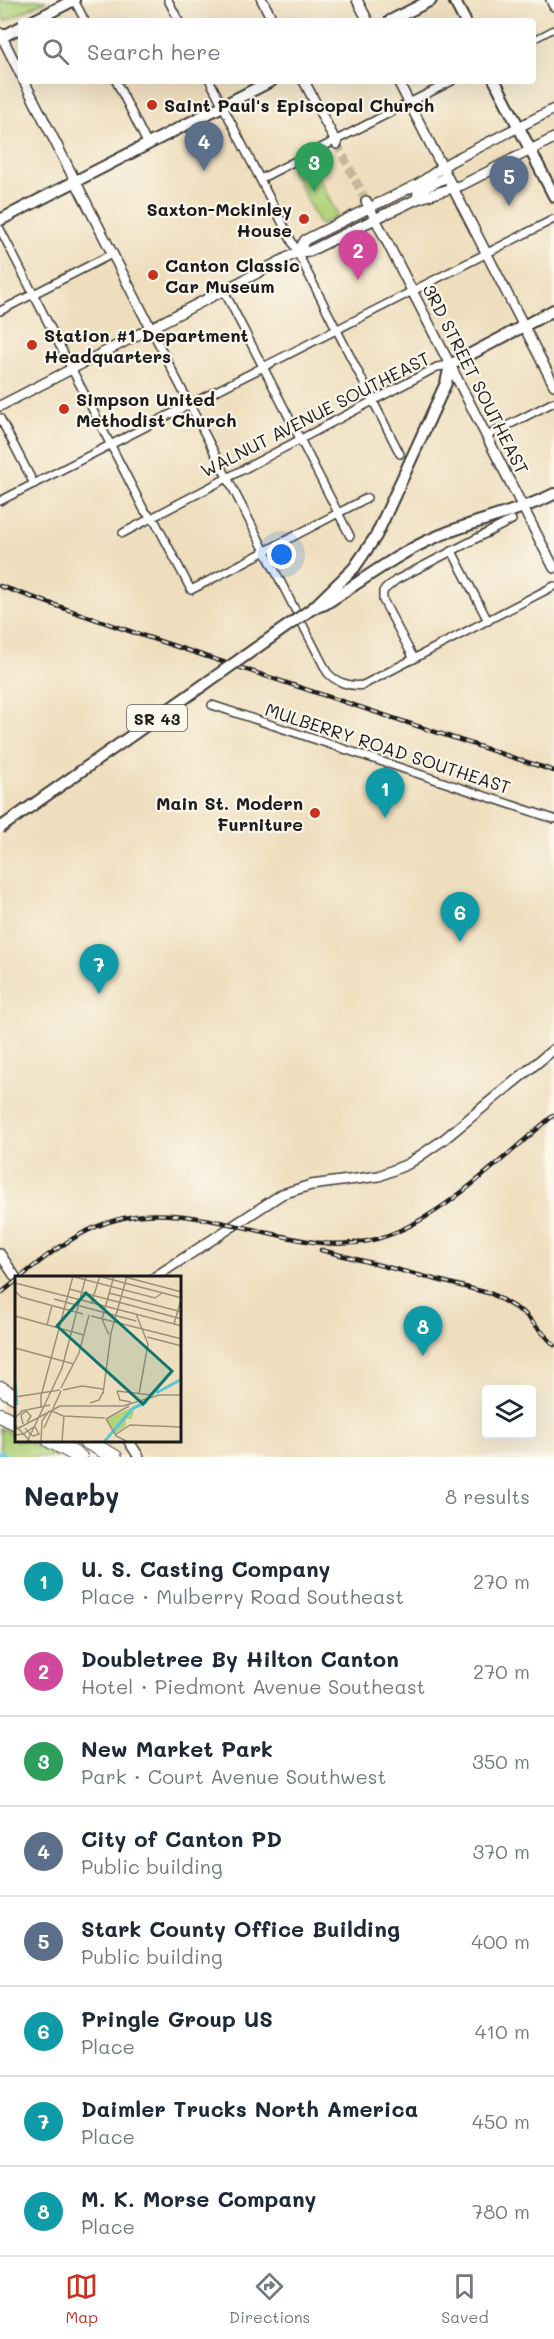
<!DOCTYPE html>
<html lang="en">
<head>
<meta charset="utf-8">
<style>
	:root { --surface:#fff; --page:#f6f6f7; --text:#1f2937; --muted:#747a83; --line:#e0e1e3; --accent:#c8321e }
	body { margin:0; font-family:Mali,sans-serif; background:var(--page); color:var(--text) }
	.controls { position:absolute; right:18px; bottom:18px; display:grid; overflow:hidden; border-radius:6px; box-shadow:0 6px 24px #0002 }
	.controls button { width:54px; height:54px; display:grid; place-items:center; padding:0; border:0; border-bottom:2px solid var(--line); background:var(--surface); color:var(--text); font:30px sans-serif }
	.you { position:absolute; left:282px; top:555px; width:21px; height:21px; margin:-15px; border:4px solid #fff; border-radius:50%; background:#1a73e8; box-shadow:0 0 0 9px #1a73e833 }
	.badge { display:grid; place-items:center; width:39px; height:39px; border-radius:50%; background:var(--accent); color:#fff; font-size:20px; font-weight:700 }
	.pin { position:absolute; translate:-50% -50px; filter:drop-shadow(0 2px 3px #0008) }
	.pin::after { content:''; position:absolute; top:32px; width:21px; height:18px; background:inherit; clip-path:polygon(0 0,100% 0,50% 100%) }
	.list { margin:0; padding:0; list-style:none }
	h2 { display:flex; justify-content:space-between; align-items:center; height:78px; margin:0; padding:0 24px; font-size:26px }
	h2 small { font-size:20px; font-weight:400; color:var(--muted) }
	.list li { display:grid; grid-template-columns:39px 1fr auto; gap:18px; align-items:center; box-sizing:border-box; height:90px; padding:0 24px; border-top:2px solid var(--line) }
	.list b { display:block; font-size:22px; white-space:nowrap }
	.list p { margin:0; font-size:20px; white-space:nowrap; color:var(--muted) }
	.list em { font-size:20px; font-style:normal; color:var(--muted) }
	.icon { flex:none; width:33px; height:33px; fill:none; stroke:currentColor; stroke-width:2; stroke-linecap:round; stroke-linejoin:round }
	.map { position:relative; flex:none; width:554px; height:1457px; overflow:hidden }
	.search { position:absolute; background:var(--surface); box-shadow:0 6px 24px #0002; left:18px; right:18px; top:18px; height:66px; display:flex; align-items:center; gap:15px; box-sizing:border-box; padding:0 21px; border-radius:6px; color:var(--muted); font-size:22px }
	.sheet { height:798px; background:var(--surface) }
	nav { display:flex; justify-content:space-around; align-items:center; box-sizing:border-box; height:84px; border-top:2px solid var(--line); background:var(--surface); font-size:16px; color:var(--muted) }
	nav a { display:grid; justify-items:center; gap:3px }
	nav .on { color:var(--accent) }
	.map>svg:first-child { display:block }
	.green { fill:#b1d37c; stroke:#66784c; stroke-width:1.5 }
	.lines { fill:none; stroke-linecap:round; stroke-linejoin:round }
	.river { stroke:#5ac5d5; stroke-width:12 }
	.tertiary-tunnel { stroke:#c5b79d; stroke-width:9; stroke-dasharray:9 4.5; stroke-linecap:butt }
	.pedestrian-casing { stroke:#3c3934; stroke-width:8 }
	.minor-casing { stroke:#3c3934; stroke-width:10 }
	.tertiary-casing { stroke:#3c3934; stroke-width:12 }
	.secondary-casing { stroke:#3c3934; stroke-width:14 }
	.primary-casing { stroke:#3c3934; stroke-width:14 }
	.motorway-casing { stroke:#3c3934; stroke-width:16 }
	.pedestrian { stroke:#fff; stroke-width:5 }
	.minor { stroke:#fff; stroke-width:7 }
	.tertiary { stroke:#fff; stroke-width:9 }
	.secondary { stroke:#fff; stroke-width:10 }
	.primary { stroke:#fff; stroke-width:10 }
	.motorway { stroke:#fff; stroke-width:14 }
	.rail-casing { stroke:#1c1c1c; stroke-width:4.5 }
	.rail { stroke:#fbf7ec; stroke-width:2; stroke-dasharray:7; stroke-linecap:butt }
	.primary-bridge-casing { stroke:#3c3934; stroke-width:14; stroke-linecap:butt }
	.primary-bridge { stroke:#fff; stroke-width:10 }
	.poi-dot { fill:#c8321e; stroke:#fbf7ec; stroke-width:2 }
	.labels { text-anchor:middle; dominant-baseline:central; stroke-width:4.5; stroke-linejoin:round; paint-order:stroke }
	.shield { fill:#fbf7ec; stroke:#5f5e5a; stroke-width:1.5 }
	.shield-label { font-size:16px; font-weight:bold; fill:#1c1c1c }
	.poi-label { font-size:18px; font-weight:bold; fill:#1c1c1c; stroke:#fbf7ec; text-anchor:start }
	.street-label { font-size:18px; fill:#1c1c1c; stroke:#fbf7ec }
	.inset-river { fill:none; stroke:#5ac5d5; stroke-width:3 }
	.inset-road { fill:none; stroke:#9b907d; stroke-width:1.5 }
	.view { fill:#0f766e; fill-opacity:0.15; stroke:#0f766e; stroke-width:3 }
	.inset-edge { fill:none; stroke:#1c1c1c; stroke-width:3 }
</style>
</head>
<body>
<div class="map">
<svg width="554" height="1457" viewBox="0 0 554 1457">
	<rect width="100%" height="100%" fill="#fbf7ec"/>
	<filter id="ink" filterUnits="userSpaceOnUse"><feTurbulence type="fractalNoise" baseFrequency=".0167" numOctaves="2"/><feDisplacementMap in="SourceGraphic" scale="12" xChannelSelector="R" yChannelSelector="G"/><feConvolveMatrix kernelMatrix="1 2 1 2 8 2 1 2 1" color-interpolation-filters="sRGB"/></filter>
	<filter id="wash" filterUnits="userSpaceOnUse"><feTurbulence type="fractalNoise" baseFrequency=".008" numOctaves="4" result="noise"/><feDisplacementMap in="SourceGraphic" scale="24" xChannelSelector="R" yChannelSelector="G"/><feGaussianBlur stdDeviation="1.35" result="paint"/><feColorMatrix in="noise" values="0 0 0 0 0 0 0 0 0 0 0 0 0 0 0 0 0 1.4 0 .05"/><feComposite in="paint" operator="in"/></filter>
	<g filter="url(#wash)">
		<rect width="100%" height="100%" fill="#efdebd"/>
		<g class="green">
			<polygon points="0,0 47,0 5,21 0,11"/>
			<polygon points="309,159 338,216 320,225 291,169"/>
			<polygon points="0,1428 16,1436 16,1440 26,1441 59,1457 0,1457"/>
		</g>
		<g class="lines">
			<polyline class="river" points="0,1456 2,1457"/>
		</g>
	</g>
	<g filter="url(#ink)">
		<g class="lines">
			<g class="tertiary-tunnel">
				<polyline points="337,144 366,201"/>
				<polyline points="382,208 385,206"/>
			</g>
			<defs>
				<polyline id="pedestrian" points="533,40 554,29"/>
				<g id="minor">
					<polyline points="74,0 85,21"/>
					<polyline points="168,0 179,21"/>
					<polyline points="116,81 148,145"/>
					<polyline points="210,81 400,454"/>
					<polyline points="260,179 452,81"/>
					<polyline points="0,229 144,510 156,523 191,590 367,498"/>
					<polyline points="224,291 350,536"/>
					<polyline points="0,311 112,254"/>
					<path d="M151,329L327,672C335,682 350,687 363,685L554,586"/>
					<polyline points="0,418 34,484"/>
					<polyline points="487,436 554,402"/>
					<polyline points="0,501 554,219"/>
					<polyline points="123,533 437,367 450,365"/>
					<polyline points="452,551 488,621"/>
					<polyline points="414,659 383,600 383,591 396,580 512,520"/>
					<polyline points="212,705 554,819"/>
				</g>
				<g id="tertiary">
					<polyline points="262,0 273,21"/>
					<polyline points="357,0 368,21"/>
					<polyline points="551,0 554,6"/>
					<polyline points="0,33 21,75"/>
					<polyline points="24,81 151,329"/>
					<polyline points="304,81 337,144"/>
					<polyline points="398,81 554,385"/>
					<polyline points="417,199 418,191 447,177"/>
					<polyline points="366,201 383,234"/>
					<polyline points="382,202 420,183 450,162 554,109"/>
					<polyline points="388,213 417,199 462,185 554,138"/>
					<polyline points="384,236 554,568"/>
					<polyline points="298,252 305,240 379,203"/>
					<polyline points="0,406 298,252 310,251 385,214"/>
					<polyline points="0,1254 16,1278"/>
					<polyline points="155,1277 282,1194 311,1185 379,1176 408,1164 443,1140 554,1049"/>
					<polyline points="128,1440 139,1457"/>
				</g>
				<g id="secondary">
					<polyline points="33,21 74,0"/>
					<polyline points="390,21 431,0"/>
					<polyline points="0,38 21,27"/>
					<polyline points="0,220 271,81"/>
				</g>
				<g id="primary">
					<polyline points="454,0 465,21"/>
					<polyline points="495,81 554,196"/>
					<polyline points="313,608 354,568 376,536 446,383 450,365 554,310"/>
					<path d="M313,608L325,604C362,581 396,554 436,537C475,520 517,513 554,494"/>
				</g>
				<g id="motorway">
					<polyline points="0,1388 16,1397"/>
					<polyline points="0,1415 16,1423"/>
					<polyline points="49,1440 80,1457"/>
					<polyline points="84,1440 115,1457"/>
				</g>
			</defs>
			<use href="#pedestrian" class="pedestrian-casing"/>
			<use href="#minor" class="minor-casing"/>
			<use href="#tertiary" class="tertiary-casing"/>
			<use href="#secondary" class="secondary-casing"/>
			<use href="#primary" class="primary-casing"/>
			<use href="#motorway" class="motorway-casing"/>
			<use href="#pedestrian" class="pedestrian"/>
			<use href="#minor" class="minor"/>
			<use href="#tertiary" class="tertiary"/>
			<use href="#secondary" class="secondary"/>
			<use href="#primary" class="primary"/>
			<use href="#motorway" class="motorway"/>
			<defs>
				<g id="rail">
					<polyline points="0,586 138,634 554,771"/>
					<polyline points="321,1250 492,1294 524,1313 554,1345"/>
					<path d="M21,1277C112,1198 158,1207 269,1233C303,1241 333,1248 368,1241C435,1227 501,1158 554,1115"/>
					<polyline points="0,1294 16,1281"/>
				</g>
			</defs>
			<use href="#rail" class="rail-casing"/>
			<use href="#rail" class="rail"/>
			<defs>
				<polyline id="primary-bridge" points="0,828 313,608"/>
			</defs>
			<use href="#primary-bridge" class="primary-bridge-casing"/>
			<use href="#primary-bridge" class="primary-bridge"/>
		</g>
	</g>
	<g class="poi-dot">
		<circle cx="152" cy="105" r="6"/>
		<circle cx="304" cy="219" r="6"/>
		<circle cx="153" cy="275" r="6"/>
		<circle cx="32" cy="345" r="6"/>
		<circle cx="64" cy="409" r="6"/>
		<circle cx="315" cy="813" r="6"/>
	</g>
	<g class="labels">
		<rect class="shield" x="127" y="705" width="60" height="26" rx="4.5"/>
		<g class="shield-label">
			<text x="157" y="718">SR 43</text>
		</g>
		<g class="poi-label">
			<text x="164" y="105">Saint Paul's Episcopal Church</text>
			<text x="292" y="209" text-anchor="end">Saxton-Mckinley<tspan x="292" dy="21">House</tspan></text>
			<text x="165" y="265">Canton Classic<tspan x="165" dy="21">Car Museum</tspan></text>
			<text x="44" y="335">Station #1 Department<tspan x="44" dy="21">Headquarters</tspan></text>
			<text x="76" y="399">Simpson United<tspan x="76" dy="21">Methodist Church</tspan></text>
			<text x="303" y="803" text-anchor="end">Main St. Modern<tspan x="303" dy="21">Furniture</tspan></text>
		</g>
		<g class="street-label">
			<text transform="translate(476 379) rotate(63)">3RD STREET SOUTHEAST</text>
			<text transform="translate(315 414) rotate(-27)">WALNUT AVENUE SOUTHEAST</text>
			<text transform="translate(388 748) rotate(18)">MULBERRY ROAD SOUTHEAST</text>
		</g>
	</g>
	<g transform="translate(15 1276)">
		<rect width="166" height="166" fill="#efdebd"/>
		<path d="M139,122L119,134L117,143H111V150L100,158L91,143Z" fill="#b1d37c"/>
		<path class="inset-river" d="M0,107L2,129M141,117L167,103M89,166L118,132L132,126"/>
		<path class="inset-road" d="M56,0L140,22L147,17M83,0L167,22M110,1L167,16M0,7L167,50M54,13L167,43M0,15L6,21L68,38M94,17L167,36M39,23L121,45M76,28L85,0M121,38L133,68L124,118M0,40L69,59M76,40L167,63M159,48L167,20M32,49L37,29M94,59L87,43L99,0M132,61L167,70M0,72L59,88M46,112L64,77L74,39M48,114L67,110L88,113M102,115L136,119M102,115L105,124L116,126M88,118L96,57L112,0M0,121L45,114M75,127L84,124L88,116M26,132V120L58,0M37,135L48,140L90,142M0,142L7,135L35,129M91,143L101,160L113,166M91,143L114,130M8,148L6,139L11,135L16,140L12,146M0,149L16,166M29,152L46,115M0,154L45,130H108L144,119H167M0,159L9,158L11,156L16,153L17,152L20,151L24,158L18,160L15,158L14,157V156L10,152M100,159L115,149L167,151M0,166H23M12,166L47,92L71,0M26,166L27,145L34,135M47,166L49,140"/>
		<path class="view" d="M71,17L157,95L128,128L42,50Z"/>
		<rect width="166" height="166" class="inset-edge"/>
	</g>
</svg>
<div class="controls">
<button><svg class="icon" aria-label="layers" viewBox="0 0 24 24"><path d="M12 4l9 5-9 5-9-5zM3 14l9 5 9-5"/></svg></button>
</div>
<div class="you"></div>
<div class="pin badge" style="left:385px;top:818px;background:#0f9aa8">1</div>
<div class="pin badge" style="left:358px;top:280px;background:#d1479c">2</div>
<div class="pin badge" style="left:314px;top:192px;background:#2e9e5b">3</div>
<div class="pin badge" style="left:204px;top:171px;background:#5c6f8a">4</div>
<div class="pin badge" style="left:509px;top:206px;background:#5c6f8a">5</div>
<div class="pin badge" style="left:460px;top:942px;background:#0f9aa8">6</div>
<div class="pin badge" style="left:99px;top:994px;background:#0f9aa8">7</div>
<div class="pin badge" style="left:423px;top:1356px;background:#0f9aa8">8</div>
<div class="search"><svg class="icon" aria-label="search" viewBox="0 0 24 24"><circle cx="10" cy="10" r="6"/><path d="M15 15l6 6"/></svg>Search here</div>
</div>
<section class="sheet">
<h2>Nearby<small>8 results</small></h2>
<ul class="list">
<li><span class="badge" style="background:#0f9aa8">1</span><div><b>U. S. Casting Company</b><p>Place · Mulberry Road Southeast</p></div><em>270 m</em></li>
<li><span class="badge" style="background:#d1479c">2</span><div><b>Doubletree By Hilton Canton</b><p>Hotel · Piedmont Avenue Southeast</p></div><em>270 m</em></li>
<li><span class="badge" style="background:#2e9e5b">3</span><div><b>New Market Park</b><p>Park · Court Avenue Southwest</p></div><em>350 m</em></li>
<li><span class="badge" style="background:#5c6f8a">4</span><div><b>City of Canton PD</b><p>Public building</p></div><em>370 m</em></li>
<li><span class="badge" style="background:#5c6f8a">5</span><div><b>Stark County Office Building</b><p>Public building</p></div><em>400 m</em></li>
<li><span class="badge" style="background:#0f9aa8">6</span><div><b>Pringle Group US</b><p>Place</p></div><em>410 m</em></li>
<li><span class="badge" style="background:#0f9aa8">7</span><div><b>Daimler Trucks North America</b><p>Place</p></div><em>450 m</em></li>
<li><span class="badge" style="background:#0f9aa8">8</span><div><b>M. K. Morse Company</b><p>Place</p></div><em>780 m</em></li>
</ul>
</section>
<nav>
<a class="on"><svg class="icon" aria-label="map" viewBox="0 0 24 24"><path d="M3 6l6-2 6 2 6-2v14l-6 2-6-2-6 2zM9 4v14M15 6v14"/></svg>Map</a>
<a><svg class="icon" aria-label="directions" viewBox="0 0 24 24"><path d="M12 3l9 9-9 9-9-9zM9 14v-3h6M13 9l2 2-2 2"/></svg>Directions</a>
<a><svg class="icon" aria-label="saved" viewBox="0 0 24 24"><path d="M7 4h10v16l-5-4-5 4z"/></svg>Saved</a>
</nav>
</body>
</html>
